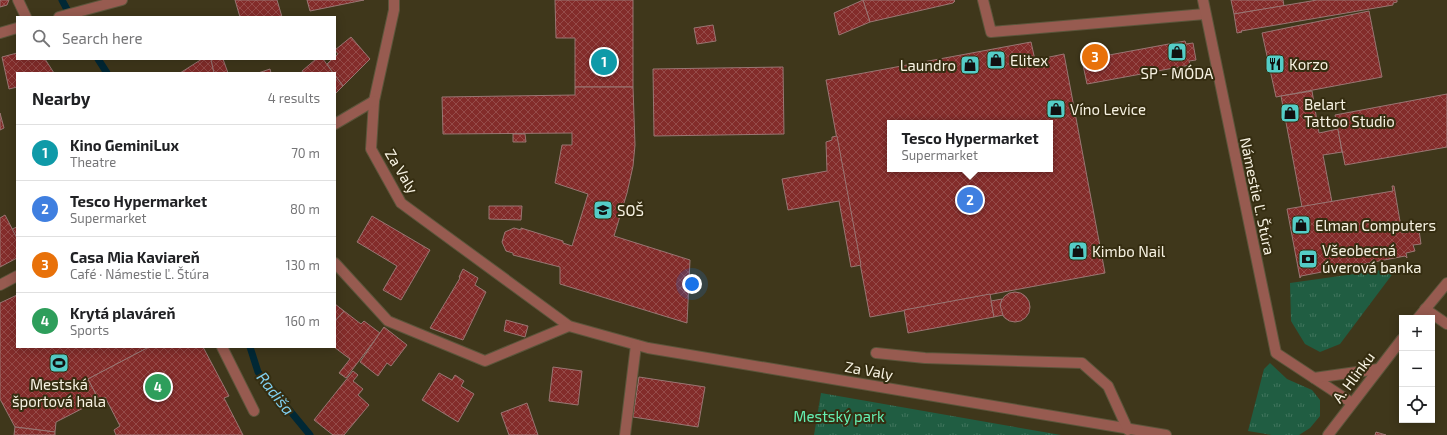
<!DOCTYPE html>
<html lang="en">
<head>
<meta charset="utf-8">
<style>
	:root { --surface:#fff; --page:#f2f2f2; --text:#202124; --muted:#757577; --line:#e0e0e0; --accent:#376e6d }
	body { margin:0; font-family:"Exo 2",sans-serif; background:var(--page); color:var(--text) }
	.controls { position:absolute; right:12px; bottom:12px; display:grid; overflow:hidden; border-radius:0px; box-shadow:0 2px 10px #0003 }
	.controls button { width:36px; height:36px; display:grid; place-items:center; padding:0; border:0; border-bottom:1px solid var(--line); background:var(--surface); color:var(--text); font:20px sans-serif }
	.you { position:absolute; left:692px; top:284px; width:14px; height:14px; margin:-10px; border:3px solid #fff; border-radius:50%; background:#1a73e8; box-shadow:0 0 0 6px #1a73e833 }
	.badge { display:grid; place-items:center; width:26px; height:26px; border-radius:50%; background:var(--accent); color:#fff; font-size:13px; font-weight:700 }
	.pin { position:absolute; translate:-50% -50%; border:2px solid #fff; box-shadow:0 1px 4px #0006 }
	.popup { position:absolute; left:887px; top:120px; width:166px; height:52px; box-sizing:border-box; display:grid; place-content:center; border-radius:0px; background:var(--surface); filter:drop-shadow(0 1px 3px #0005); font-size:13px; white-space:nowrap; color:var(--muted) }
	.popup b { font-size:15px; color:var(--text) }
	.popup::after { content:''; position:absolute; left:50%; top:100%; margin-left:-8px; border:8px solid transparent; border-top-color:var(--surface) }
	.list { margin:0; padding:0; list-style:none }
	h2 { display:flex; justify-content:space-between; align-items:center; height:52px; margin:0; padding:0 16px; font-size:17px }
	h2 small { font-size:13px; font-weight:400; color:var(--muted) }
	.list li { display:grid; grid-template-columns:26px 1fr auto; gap:12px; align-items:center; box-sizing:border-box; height:56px; padding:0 16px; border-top:1px solid var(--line) }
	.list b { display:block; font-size:15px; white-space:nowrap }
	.list p { margin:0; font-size:13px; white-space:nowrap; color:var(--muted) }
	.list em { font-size:13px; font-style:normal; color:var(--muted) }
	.icon { flex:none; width:22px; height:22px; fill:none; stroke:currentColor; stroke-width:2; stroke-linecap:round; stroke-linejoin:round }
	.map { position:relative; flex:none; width:1447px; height:435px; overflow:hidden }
	.search { position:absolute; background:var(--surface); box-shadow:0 2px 10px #0003; left:16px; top:16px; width:320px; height:44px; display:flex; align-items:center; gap:10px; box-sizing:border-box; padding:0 14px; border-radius:0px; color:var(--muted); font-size:15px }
	.panel { position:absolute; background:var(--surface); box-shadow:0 2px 10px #0003; left:16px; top:72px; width:320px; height:276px; border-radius:0px }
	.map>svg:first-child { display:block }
	.grass { fill:url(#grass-tufts) }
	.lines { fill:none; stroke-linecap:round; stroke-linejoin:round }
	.stream { stroke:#012835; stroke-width:7 }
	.building { fill:url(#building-cross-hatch); stroke:#997673; fill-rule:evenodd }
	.minor-casing { stroke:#5c553b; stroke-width:12 }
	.minor { stroke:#975b50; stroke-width:10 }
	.labels { text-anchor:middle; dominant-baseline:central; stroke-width:4; stroke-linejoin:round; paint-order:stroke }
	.poi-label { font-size:15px; fill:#f7f2e2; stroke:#352d11; text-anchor:start }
	.street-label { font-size:15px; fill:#f7f2e2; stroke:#352d11 }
	.park-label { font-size:15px; fill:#64f0b3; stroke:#352d11 }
	.water-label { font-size:16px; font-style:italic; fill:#80cff0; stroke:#352d11 }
</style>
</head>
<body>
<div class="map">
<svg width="1447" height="435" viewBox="0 0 1447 435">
	<defs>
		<pattern id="grass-tufts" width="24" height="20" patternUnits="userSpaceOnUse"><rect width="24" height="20" fill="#205d42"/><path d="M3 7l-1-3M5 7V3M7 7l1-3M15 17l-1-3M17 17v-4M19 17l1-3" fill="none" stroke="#41755d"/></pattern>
		<pattern id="building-cross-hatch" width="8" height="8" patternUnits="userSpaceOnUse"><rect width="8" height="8" fill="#832c2a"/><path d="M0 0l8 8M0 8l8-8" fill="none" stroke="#954b49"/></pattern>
	</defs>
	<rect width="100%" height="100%" fill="#3f371b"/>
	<g class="grass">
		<polygon points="1397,268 1340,344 1320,352 1305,344 1291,321 1290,283"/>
		<polygon points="1270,363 1287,379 1312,390 1320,400 1320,416 1310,428 1299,435 1272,435 1248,431 1264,369"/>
		<polygon points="821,393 1061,435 814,435"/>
	</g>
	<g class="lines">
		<g class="stream">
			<polyline points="62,0 71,17"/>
			<polyline points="98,59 107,73"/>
			<polyline points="250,347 258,372 310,435"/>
		</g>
	</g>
	<g class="building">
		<polygon points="0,0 9,0 7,5 0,7"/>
		<polygon points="235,0 277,0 282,17 240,17"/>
		<polygon points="307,0 364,0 310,11"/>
		<polygon points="555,0 633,0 633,87 575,87 575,38 556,38"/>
		<polygon points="863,0 954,0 955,1 953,3 870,22"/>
		<polygon points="863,0 870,22 839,35 834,13"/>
		<polygon points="1231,0 1283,0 1284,6 1234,14"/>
		<polygon points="1317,0 1397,0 1397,2 1393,3 1393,5 1241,31 1242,32 1237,33 1234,14"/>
		<polygon points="1369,11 1382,77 1276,97 1262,33"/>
		<polygon points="713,25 716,41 697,44 694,28"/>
		<polygon points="351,37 370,59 343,86 335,75 335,73 333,73 327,64 332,59 335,59 335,57 338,54 335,50"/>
		<polygon points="1185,41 1186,44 1193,43 1196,60 1189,61 1190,65 1087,84 1082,60"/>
		<path d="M1031,42L1035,60L1064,54L1105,273L870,317L826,80ZM890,123H1050V169H890Z"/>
		<polygon points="17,53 17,59 45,59 54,73 17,73 17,87 9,89 2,57"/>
		<polygon points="202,59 211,59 214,73 180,73"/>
		<polygon points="211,59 223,59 228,73 214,73"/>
		<polygon points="316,59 323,59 333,73 303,73 302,71"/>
		<polygon points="783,67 784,134 654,136 653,69"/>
		<polygon points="270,69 271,73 258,73"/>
		<polygon points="335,75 343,86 335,94"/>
		<polygon points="575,87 633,87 635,145 633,166 627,193 614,236 690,260 687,323 560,284 560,267 513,255 513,253 506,251 502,242 505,232 514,228 521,230 521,228 563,241 563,243 572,246 588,194 555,183 562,145 572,145 572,133 443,134 442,97 575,95"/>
		<polygon points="1312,91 1319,133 1338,129 1342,152 1323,155 1332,202 1302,207 1281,96"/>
		<polygon points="1447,94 1447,147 1345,165 1335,115"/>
		<polygon points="0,113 4,128 0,130"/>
		<polygon points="513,134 525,134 526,142 513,142"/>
		<polygon points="837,136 861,265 851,267 839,201 788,210 782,179 827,171 826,142 832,140 832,137"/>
		<polygon points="1392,186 1394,186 1402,233 1419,230 1421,244 1413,245 1415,251 1406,253 1407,258 1405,256 1301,276 1300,278 1287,209 1393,191"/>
		<polygon points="489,206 522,206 521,220 489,219"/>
		<polygon points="5,215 17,238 17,258 0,267 0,218"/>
		<polygon points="372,216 430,250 401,300 383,290 397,266 357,242"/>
		<polygon points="17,227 17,238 12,229"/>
		<polygon points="463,269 478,278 475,285 486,292 463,340 430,328 460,278 459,277"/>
		<circle cx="1015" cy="307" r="15"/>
		<polygon points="990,294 994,317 908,333 904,310"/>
		<polygon points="17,295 17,347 149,347 88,379 99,400 56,422 55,432 15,427 0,399 0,303"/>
		<polygon points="1002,299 1000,305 1003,315 994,317 991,301"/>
		<polygon points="335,304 344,311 335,321"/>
		<polygon points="344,311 361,324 364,321 380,333 346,378 339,373 350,359 334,347 335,321"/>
		<polygon points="506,320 528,326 525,337 504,331"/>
		<polygon points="384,327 407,345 391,366 387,363 378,376 360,362"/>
		<polygon points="149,347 203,347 229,396 224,398 243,435 116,435 114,430 120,426 105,397 99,400 88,379"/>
		<polygon points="553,367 582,371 578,405 549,401"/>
		<polygon points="353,371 358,375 353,381 363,389 358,395 369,405 344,435 333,435 314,420"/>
		<polygon points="439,373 452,380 455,375 464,381 461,386 474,394 458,422 422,400"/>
		<polygon points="639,377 705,387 698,427 633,417"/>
		<polygon points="527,403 538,435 509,435 501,413"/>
		<polygon points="15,427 55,432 55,435 14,435"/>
		<polygon points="1376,432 1386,435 1375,435"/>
	</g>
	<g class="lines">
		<defs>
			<g id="minor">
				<polyline points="18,0 26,17"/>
				<polyline points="394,0 394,10 374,101 371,149 401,203 569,326 648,348 1166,435"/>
				<polyline points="983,0 991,32 1205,14"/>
				<polyline points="1203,0 1276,353 1352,403"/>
				<polyline points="59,17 122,0"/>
				<polyline points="0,33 17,28"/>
				<polyline points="335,124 374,101"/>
				<polyline points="335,263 388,321 485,361 569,326"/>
				<polyline points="0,285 17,276"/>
				<polyline points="1425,309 1447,324"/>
				<polyline points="1418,318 1447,283"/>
				<polyline points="222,347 254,411"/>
				<polyline points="876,353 925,358 1082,363 1108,386 1128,430"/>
				<polyline points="1314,378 1378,369"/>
				<polyline points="625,435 636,345"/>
				<polyline points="1328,435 1402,339"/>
			</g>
		</defs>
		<use href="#minor" class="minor-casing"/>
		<use href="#minor" class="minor"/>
	</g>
	<defs>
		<symbol id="shop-square" viewBox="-11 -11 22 22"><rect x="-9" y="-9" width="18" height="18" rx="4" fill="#54cdc7" stroke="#352d11"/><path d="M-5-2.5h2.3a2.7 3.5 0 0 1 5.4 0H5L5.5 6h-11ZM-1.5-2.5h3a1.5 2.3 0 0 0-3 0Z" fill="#111"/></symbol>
		<symbol id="restaurant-square" viewBox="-11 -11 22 22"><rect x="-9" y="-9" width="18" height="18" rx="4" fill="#54cdc7" stroke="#352d11"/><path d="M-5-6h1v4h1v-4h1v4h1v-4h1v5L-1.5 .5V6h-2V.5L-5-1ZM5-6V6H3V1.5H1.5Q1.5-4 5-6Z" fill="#111"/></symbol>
		<symbol id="school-square" viewBox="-11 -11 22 22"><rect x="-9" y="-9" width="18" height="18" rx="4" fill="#54cdc7" stroke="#352d11"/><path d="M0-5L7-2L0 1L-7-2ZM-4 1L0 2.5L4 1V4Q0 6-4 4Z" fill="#111"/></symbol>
		<symbol id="bank-square" viewBox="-11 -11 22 22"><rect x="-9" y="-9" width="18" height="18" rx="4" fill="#54cdc7" stroke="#352d11"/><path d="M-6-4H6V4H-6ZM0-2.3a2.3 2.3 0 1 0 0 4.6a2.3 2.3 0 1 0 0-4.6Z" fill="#111"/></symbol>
		<symbol id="stadium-square" viewBox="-11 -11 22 22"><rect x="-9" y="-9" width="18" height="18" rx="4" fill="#54cdc7" stroke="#352d11"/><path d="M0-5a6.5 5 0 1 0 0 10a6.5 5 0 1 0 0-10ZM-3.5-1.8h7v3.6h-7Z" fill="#111"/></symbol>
	</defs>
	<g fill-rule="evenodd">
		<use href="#shop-square" x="1166" y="41" width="22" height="22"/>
		<use href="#shop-square" x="985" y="49" width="22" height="22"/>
		<use href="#restaurant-square" x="1264" y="53" width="22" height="22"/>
		<use href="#shop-square" x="959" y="54" width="22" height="22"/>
		<use href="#shop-square" x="1045" y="98" width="22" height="22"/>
		<use href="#shop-square" x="1279" y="102" width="22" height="22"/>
		<use href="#school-square" x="592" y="199" width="22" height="22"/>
		<use href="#shop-square" x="1290" y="214" width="22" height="22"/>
		<use href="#shop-square" x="1067" y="240" width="22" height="22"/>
		<use href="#bank-square" x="1297" y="248" width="22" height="22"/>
		<use href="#stadium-square" x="48" y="352" width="22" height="22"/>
	</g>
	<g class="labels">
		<g class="poi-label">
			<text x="1010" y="60">Elitex</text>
			<text x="1289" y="64">Korzo</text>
			<text x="956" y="65" text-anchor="end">Laundro</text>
			<text x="1177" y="73" text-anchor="middle">SP - MÓDA</text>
			<text x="1304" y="104">Belart<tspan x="1304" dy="17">Tattoo Studio</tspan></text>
			<text x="1070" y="109">Víno Levice</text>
			<text x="617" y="210">SOŠ</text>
			<text x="1315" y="225">Elman Computers</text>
			<text x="1322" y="250">Všeobecná<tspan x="1322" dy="17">úverová banka</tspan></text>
			<text x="1092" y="251">Kimbo Nail</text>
			<text x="59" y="384" text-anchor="middle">Mestská<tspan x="59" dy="17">športová hala</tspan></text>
		</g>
		<g class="street-label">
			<text transform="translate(402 171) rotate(59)">Za Valy</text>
			<text transform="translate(1258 196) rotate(78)">Námestie Ľ. Štúra</text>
			<text transform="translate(869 370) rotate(10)">Za Valy</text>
			<text transform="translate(1353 377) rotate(-53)">A. Hlinku</text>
		</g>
		<g class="park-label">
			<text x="839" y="416">Mestský park</text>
		</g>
		<g class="water-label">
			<text transform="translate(276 393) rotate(52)">Radiša</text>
		</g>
	</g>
</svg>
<div class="controls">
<button>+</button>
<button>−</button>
<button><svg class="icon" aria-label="locate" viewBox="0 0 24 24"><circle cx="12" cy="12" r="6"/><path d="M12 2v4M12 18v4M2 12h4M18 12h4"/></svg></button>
</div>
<div class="you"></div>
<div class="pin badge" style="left:604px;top:62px;background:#0f9aa8">1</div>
<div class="pin badge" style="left:970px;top:200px;background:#3f7fe0">2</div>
<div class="popup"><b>Tesco Hypermarket</b>Supermarket</div>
<div class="pin badge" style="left:1095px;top:57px;background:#e8710a">3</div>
<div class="pin badge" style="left:158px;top:387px;background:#2e9e5b">4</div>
<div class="search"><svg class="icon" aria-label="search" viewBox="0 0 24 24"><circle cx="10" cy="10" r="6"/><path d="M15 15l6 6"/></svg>Search here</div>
<section class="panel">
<h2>Nearby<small>4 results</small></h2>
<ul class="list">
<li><span class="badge" style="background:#0f9aa8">1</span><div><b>Kino GeminiLux</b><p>Theatre</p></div><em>70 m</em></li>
<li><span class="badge" style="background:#3f7fe0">2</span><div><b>Tesco Hypermarket</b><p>Supermarket</p></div><em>80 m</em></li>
<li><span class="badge" style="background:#e8710a">3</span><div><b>Casa Mia Kaviareň</b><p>Café · Námestie Ľ. Štúra</p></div><em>130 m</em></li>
<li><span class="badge" style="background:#2e9e5b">4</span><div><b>Krytá plaváreň</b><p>Sports</p></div><em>160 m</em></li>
</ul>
</section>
</div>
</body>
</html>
